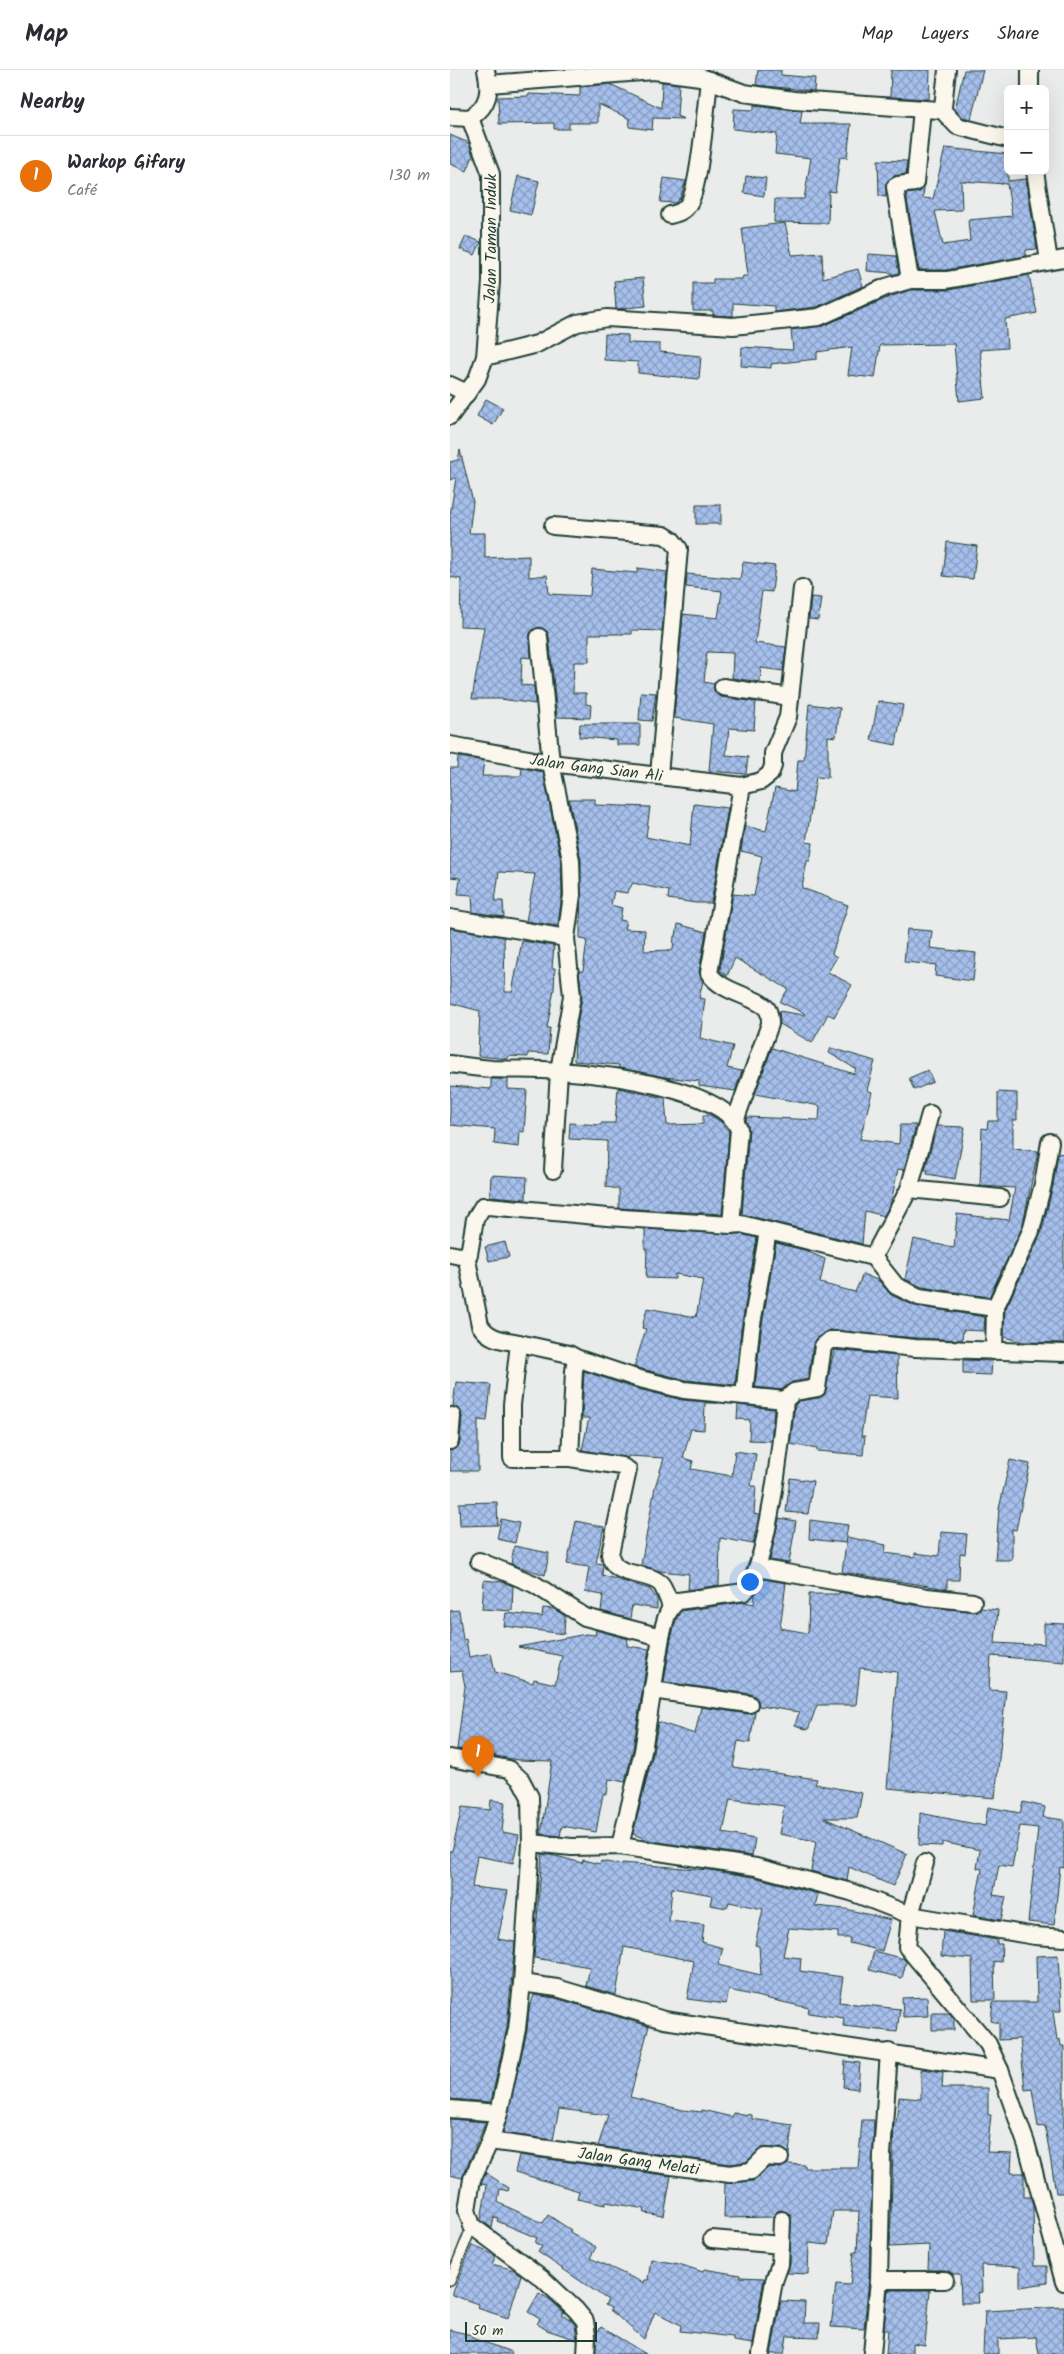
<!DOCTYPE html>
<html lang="en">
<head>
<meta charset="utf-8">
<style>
	:root { --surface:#fff; --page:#f7f7f7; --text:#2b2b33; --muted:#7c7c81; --line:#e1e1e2; --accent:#1a73e8 }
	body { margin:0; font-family:Kalam,sans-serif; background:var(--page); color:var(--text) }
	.controls { position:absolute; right:15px; top:15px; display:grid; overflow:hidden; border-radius:8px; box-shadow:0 5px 20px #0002 }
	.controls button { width:45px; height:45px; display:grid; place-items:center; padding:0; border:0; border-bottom:1px solid var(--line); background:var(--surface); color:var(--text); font:25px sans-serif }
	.scale { position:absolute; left:15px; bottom:12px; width:132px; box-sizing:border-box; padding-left:5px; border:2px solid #1f3d34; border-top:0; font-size:14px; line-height:18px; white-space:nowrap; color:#1f3d34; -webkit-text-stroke:4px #fbf7ec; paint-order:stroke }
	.you { position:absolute; left:299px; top:1511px; width:18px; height:18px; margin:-12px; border:4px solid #fff; border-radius:50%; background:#1a73e8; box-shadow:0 0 0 8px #1a73e833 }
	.badge { display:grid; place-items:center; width:32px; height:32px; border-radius:50%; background:var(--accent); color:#fff; font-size:16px; font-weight:700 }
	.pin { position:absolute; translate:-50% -41px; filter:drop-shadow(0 1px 2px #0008) }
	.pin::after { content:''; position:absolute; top:26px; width:18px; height:15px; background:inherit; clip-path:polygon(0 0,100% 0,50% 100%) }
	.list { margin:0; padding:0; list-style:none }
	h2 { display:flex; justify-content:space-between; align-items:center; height:65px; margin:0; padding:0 20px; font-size:21px }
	h2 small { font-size:16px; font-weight:400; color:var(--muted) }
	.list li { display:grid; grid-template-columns:32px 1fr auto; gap:15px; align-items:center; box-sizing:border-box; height:80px; padding:0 20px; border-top:1px solid var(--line) }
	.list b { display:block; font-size:19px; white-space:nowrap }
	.list p { margin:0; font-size:16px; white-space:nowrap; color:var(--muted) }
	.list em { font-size:16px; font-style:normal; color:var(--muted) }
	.map { position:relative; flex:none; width:614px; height:2284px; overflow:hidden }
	header { display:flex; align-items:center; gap:30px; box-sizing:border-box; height:70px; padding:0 25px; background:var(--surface); border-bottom:1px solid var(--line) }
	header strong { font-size:24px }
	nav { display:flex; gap:28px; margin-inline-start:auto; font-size:18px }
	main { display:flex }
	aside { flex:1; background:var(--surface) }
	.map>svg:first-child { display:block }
	.building { fill:url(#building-cross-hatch); stroke:#1f3d34; fill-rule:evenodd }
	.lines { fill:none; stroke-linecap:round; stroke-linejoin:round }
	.service-casing { stroke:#1f3d34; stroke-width:12 }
	.minor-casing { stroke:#1f3d34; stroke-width:20 }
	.service { stroke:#fbf7ec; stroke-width:9 }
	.minor { stroke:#fbf7ec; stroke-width:16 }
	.labels { text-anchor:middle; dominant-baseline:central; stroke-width:4.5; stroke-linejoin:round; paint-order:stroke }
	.street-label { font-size:16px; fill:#1f3d34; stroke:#fbf7ec }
</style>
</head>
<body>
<header>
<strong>Map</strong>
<nav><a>Map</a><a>Layers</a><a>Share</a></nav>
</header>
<main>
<aside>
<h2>Nearby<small></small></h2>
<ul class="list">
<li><span class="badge" style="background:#e8710a">1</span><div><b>Warkop Gifary</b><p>Café</p></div><em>130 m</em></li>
</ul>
</aside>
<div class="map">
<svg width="614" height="2284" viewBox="0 0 614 2284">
	<defs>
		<pattern id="building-cross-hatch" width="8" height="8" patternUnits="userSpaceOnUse" patternTransform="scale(1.25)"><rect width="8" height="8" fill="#a6bfec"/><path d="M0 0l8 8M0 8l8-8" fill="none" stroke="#879cc0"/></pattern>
	</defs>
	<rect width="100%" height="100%" fill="#eaecec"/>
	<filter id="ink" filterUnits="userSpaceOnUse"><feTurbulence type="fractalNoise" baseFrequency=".02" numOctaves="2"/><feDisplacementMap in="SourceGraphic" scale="10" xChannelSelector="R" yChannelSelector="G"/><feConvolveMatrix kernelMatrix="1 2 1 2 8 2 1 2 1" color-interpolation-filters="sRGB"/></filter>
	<g filter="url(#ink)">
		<g class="building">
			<polygon points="308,0 331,0 331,5 365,8 364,21 306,15"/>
			<polygon points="441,0 480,0 479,29 440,27"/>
			<polygon points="514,0 533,0 521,49 512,47 505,39"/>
			<polygon points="212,12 229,14 227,46 234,49 203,48 202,60 179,57 180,49 148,34 148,53 119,53 119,59 104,59 104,53 49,54 48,27 79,26 79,24 130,26 130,17 160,14 211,38"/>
			<polygon points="304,35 352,41 350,54 401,54 397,88 390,87 385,122 379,121 378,153 324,152 325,129 354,129 361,88 325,84 327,64 283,59 284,39 304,40"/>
			<polygon points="0,65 19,73 23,86 17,101 0,94"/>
			<path d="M495,78L558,84V111L576,109L587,179L576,180V186L496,200H469L456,124L470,122L474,117L473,128L483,129ZM511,111L557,114L562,146L518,150L520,171L493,175L485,141L512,140Z"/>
			<polygon points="428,90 457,91 456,104 443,106 436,113 436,127 429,126"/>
			<polygon points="68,106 89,111 81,145 60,140"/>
			<polygon points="296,106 316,108 314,126 294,123"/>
			<polygon points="214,108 236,111 230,128 225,133 210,132"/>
			<polygon points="335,153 342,185 372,183 373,208 408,199 413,216 366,237 324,242 324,236 283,233 283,246 263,245 263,241 243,241 243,213 263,213 263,209 292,209 293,206 298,206 292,158"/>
			<polygon points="16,166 31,172 25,185 10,179"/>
			<polygon points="418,184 446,186 449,203 442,205 442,203 417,201"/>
			<polygon points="579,205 587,243 555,249 557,278 530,280 535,328 509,331 504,274 430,275 425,308 398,305 402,277 367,282 367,289 321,294 321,298 291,296 292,277 343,280 341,260 373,256 442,226 461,220 499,220"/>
			<polygon points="193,208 196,236 166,239 164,211"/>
			<polygon points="155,264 178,265 178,273 210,274 210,282 251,286 249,309 188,303 188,292 154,290"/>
			<polygon points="36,329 53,338 43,355 27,346"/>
			<polygon points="10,380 23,432 19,463 35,463 35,488 79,486 79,507 97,505 99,524 140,526 142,499 187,503 188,498 217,502 212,561 182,560 182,564 139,564 139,592 124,592 123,623 136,623 136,634 141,635 140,648 107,647 99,566 97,561 89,557 80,563 81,588 72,587 71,615 84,616 85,634 51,629 22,629 34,557 10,556 11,509 0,507 0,445 6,408 0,410 0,392 8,390"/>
			<rect x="246" y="435" width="25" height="19"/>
			<polygon points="497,472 527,476 523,509 493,506"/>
			<polygon points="293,492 325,496 322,522 312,521 305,573 336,577 333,601 311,598 310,612 282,608 283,583 257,582 254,612 264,614 264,621 271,627 306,632 304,660 279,658 276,685 298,687 296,704 259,701 263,654 224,648 233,544 268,548 272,521 236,517 237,504 290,509"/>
			<polygon points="361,527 371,528 368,550 359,549"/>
			<polygon points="191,622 206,623 202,651 189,650"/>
			<polygon points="428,631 453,635 446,675 421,670"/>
			<polygon points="359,634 390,638 386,667 378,666 378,708 366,707 356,772 363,773 360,791 357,791 352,818 398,835 382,884 387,887 378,902 402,915 384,947 378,944 362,973 330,954 329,941 354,945 354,943 330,932 338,919 285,888 277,906 270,900 283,824 304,826 312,786 291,781 295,756 316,761 325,718 345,722 348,690 354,690"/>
			<polygon points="130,654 190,654 190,675 167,675 167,670 129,667"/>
			<polygon points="8,687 34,691 32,706 71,706 72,698 93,702 111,791 112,824 108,856 76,851 85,804 49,802 45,831 53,831 54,847 23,842 22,825 8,824 10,808 0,807 0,698 7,698"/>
			<polygon points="119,729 145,729 145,735 200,737 196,767 240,776 244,734 278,738 261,833 246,833 218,829 219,821 183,813 177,823 164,821 161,835 172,838 170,850 176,851 174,859 195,860 194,881 223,880 224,866 226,866 228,854 256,862 249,902 253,911 249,928 255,929 250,968 283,976 277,998 292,1001 285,1021 249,1016 249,1011 215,1007 169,998 169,995 124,991 125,968 132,927 129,901 133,901 137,870 130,869 131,790"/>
			<polygon points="0,858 54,867 55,922 62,922 72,871 104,876 102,898 105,898 104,919 97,958 100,958 98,984 78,983 78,987 58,986 58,989 28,986 30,941 0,933"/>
			<polygon points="457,859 482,861 480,878 526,883 523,911 485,906 486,895 454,892"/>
			<polygon points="322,978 404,1004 406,999 379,983 381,978 425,991 417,1020 422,1022 410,1069 449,1074 450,1055 466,1055 454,1100 448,1099 441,1132 434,1146 415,1141 412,1174 292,1144 299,1060 296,1051 297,1047 369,1050 370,1036 305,1024"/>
			<polygon points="478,1000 483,1012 464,1020 459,1008"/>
			<polygon points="41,1009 58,1009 58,1019 77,1020 74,1062 70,1061 69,1077 44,1074 45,1059 0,1055 0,1016 41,1019"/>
			<polygon points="168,1018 215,1028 217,1055 253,1054 253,1045 260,1045 271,1052 279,1062 272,1144 169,1138 169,1119 156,1117 157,1071 119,1069 120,1053 151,1055 151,1053 165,1053"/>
			<polygon points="548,1022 567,1023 567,1050 563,1050 563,1079 588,1081 572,1158 539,1227 472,1217 455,1209 464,1169 504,1178 507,1144 559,1150 565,1118 530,1116 532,1058 537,1059 538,1051 548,1051"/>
			<polygon points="487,1056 515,1057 505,1109 477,1104 478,1100 475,1100"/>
			<polygon points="608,1083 614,1084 614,1273 572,1272 554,1267 555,1240 591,1164 603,1116"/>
			<polygon points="41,1105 77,1107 76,1129 40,1126"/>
			<polygon points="195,1159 290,1164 307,1168 291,1259 285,1315 236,1310 184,1297 196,1259 192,1258 197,1238 246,1247 253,1209 225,1204 225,1209 196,1208 197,1179 195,1179"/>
			<polygon points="55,1172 59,1187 39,1191 35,1177"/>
			<polygon points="326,1173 354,1180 375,1189 370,1213 405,1222 413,1204 429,1211 441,1225 465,1236 535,1247 534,1261 513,1260 512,1270 466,1268 379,1260 366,1268 363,1274 358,1309 342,1312 332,1320 305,1317 311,1261"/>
			<polygon points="384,1280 447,1286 448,1328 417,1326 411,1366 415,1366 413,1385 367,1381 367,1379 340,1374 345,1335 349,1331 369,1328 375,1324"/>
			<polygon points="513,1290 542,1291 541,1305 513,1304"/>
			<polygon points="134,1301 184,1318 232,1330 268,1333 255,1333 254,1360 241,1359 233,1388 243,1391 241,1399 282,1406 285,1381 306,1384 301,1416 306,1416 304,1444 309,1445 303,1474 270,1468 269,1515 238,1520 239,1504 210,1501 191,1495 205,1417 214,1388 178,1386 178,1388 132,1380 139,1348 132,1348"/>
			<polygon points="6,1312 41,1315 37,1351 28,1350 28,1401 0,1401 0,1381 8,1377 10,1372 12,1347 11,1341 3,1336"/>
			<polygon points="288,1335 324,1339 321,1371 299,1370 300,1350 287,1349"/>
			<polygon points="560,1390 580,1394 566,1460 562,1459 562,1490 545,1490 549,1439"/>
			<polygon points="340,1408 363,1411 358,1444 336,1442"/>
			<polygon points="47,1432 48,1455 10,1456 9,1433"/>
			<polygon points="329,1448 346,1451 339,1493 320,1490"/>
			<polygon points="51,1449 69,1453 65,1473 47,1469"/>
			<polygon points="360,1450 398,1455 395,1473 359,1469"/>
			<polygon points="126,1451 154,1457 146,1493 153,1494 152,1505 200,1519 207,1529 207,1539 182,1535 180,1549 151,1541 153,1525 135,1522 139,1497 117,1494"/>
			<polygon points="491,1462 517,1464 515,1484 510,1483 509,1510 497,1510 497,1519 392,1502 397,1467 436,1475 435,1483 465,1487 465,1483 489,1486"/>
			<polygon points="64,1476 99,1483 95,1505 61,1494"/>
			<polygon points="313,1509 336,1513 330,1558 358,1563 359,1524 389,1524 389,1522 476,1537 529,1542 531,1538 548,1540 545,1573 582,1575 582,1573 594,1574 594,1553 614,1554 614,1592 541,1586 539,1620 556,1621 545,1728 437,1718 447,1602 410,1598 406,1635 367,1635 358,1660 345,1655 349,1642 309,1636 308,1630 301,1624 214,1612 221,1569 226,1550 231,1541 295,1532 304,1534 305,1524"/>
			<polygon points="34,1510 53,1512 63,1516 62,1541 32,1539"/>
			<polygon points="93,1538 104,1539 115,1546 114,1564 54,1556 56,1543 92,1547"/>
			<polygon points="9,1540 13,1570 16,1569 19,1587 41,1583 45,1602 83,1613 84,1609 105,1614 112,1586 68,1577 136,1564 145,1565 146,1560 178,1569 177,1576 199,1579 183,1679 175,1712 159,1709 157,1724 153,1724 146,1762 112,1756 110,1766 91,1764 102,1691 68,1690 7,1679 15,1616 12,1601 0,1602 0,1541"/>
			<polygon points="251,1637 298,1644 305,1642 300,1673 288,1671 283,1697 367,1709 365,1714 412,1723 407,1748 374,1748 457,1784 443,1816 399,1797 397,1811 361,1801 366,1771 329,1764 334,1736 280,1729 273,1763 305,1769 302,1786 201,1771 183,1764 203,1683 208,1652 245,1664"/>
			<polygon points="41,1730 55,1732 52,1762 69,1765 63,1793 27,1786 22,1817 58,1821 48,1869 65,1872 57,1957 41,2032 0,2029 0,1781 2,1781 12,1737 40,1740"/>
			<polygon points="573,1732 595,1737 593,1747 614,1750 614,1798 610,1797 604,1855 578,1852 588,1758 570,1756 562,1797 549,1795 543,1825 556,1827 551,1850 523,1845 532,1799 527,1798 530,1780 492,1772 492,1776 469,1775 470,1743 535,1756 538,1737 570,1743"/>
			<path d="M92,1784L106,1786L132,1793L133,1790L150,1794L151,1791L172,1795V1793L259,1800L304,1807L368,1824L365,1836L396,1839L441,1850L432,1881L399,1873L400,1868H388V1862L339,1858L333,1886L351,1888L350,1901L393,1907L389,1932L450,1939L447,1962L393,1956L394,1948L358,1943L359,1938L279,1920L276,1934L237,1929L244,1891L174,1877L166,1925L136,1916L140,1897L84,1888ZM222,1818L262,1825L260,1835L277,1838L279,1832L313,1839L305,1875L309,1876L311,1905L268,1895L273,1878L252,1872L254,1855L219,1851Z"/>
			<polygon points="493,1861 547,1870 547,1874 552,1874 551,1892 544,1891 545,1930 523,1930 522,1889 491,1886"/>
			<polygon points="424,1881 454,1889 456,1892 452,1908 419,1900"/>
			<polygon points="608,1885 611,1941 603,1941 607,1970 610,1969 611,1976 614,1976 614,2123 606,2123 595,2056 588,2057 582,2019 575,2020 570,1969 549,1970 549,1953 541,1951 543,1932 587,1932 586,1886"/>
			<polygon points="84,1925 105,1928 199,1956 180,2027 233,2040 252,2042 252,2040 282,2047 283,2043 302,2045 302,2049 342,2055 339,2084 331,2078 312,2078 296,2092 280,2094 148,2076 158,2045 109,2039 103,2070 53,2063 77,1961 79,1939"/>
			<polygon points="477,1927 478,1946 453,1947 452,1928"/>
			<polygon points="482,1943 499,1943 504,1949 504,1960 482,1960"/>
			<polygon points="395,1991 410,1993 408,2019 393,2017"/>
			<polygon points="471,1999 493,2002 492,2018 538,2018 538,2045 541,2045 537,2082 562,2083 561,2103 574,2103 574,2127 581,2127 583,2136 584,2196 597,2196 597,2213 570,2217 570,2197 531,2195 532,2222 528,2223 529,2233 511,2233 510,2204 503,2204 495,2200 478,2200 479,2175 440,2177 444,2052 446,2052 449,2027 471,2029"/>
			<polygon points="0,2049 36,2052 12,2108 0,2105"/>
			<polygon points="412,2050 424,2050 419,2209 414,2259 381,2257 386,2214 400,2215 404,2182 407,2182 409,2141 383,2141 378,2175 359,2173 358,2204 337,2203 340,2195 341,2145 332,2140 327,2141 323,2147 274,2148 275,2113 303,2111 319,2097 330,2098 338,2094 355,2095 355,2098 408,2098"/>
			<polygon points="69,2085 221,2106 214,2146 194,2143 195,2139 156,2132 155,2135 127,2129 129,2121 65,2102"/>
			<polygon points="36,2103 59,2118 58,2121 50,2119 48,2132 51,2134 93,2153 98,2145 121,2160 120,2162 146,2177 140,2188 194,2213 195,2210 198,2210 201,2189 229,2194 253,2202 254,2199 290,2205 290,2207 314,2208 303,2274 283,2271 283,2267 230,2261 231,2255 205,2242 194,2269 160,2240 161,2238 155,2235 158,2230 88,2182 92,2176 85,2173 87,2168 47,2151 48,2148 44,2147 42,2158 31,2150 37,2115 31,2114"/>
			<polygon points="22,2175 46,2186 42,2194 64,2200 71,2205 58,2248 27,2238 28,2234 2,2225"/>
			<polygon points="438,2220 480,2220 475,2275 462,2273 462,2284 436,2284 438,2260 434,2260"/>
			<polygon points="89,2223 101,2230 114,2242 112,2245 120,2249 125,2255 127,2270 97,2260 87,2254 90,2249 78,2242"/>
			<polygon points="331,2231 355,2232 354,2253 370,2253 369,2267 337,2266 334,2284 321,2284"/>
			<polygon points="614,2237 614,2284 589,2284 586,2267 548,2269 548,2284 533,2284 535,2241"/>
			<polygon points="151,2257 196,2284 146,2284 146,2261 148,2261"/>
			<polygon points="0,2260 22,2265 22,2268 62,2282 61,2284 0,2284"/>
		</g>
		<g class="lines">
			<defs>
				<polyline id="service" points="0,2211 22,2156"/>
				<g id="minor">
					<polyline points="580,0 580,19"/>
					<polyline points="39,14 204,1 250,7 294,23 344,30 489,40 493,37 497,0"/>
					<polyline points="491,39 507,56 558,69"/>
					<path d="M0,47L20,48C39,36 41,21 36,0"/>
					<polyline points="585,101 599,191"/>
					<path d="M220,145C228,143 235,141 239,133C250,116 256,35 259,10"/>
					<polyline points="460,210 445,117 448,115 465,113 472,39"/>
					<polyline points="35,287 87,274 127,253 157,248 283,256 369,247 436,217 460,210 497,210 614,189"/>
					<polyline points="0,315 17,323"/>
					<path id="s1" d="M0,346L27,309L35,287L41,212V104L20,48"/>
					<polyline points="103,456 214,465 222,470 229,479 209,705"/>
					<polyline points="89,567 101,693 121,790 122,825 116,868 122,926 109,1001 103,1100"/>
					<polyline points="273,617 340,627"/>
					<path id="s2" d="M0,675L101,693L292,716L311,711L320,704L323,696V683L338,647L352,518"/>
					<polyline points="0,848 116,868"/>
					<path d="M0,994C14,996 28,998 42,999C64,1000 87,999 110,1001C152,1004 272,1018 289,1059L281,1155L291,1154L423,1187L446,1216L469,1227L545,1238L581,1161L593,1114L600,1072"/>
					<path d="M285,1051L320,954C320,949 320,943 317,939C307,926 271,923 259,903L292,716"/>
					<polyline points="459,1119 550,1128"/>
					<polyline points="0,1184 10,1186 19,1184 25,1149 33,1136 38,1136 157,1147 281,1155"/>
					<path d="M16,1185L30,1255C39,1270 54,1270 69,1273"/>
					<polyline points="423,1187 459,1119 480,1044"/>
					<polyline points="544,1281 545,1238"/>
					<polyline points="294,1326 301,1260 318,1161"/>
					<polyline points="0,1371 2,1346"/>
					<polyline points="120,1388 62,1388 62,1335 69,1273 119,1284 126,1288"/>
					<polyline points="29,1491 84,1514 135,1547 211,1567"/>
					<polyline points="307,1498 477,1527 523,1532"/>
					<path d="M221,1536C218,1530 215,1519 211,1514C197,1500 163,1509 160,1484L178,1400L171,1396L120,1388L124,1301L126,1288L186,1308L234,1320L335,1330"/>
					<polyline points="202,1620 299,1634"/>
					<polyline points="0,1688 59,1699 71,1710 80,1727 81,1773 72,1913 67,1959 49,2043 40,2071 22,2109 17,2140 22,2156 92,2208 126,2240 135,2251 137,2266 136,2284"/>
					<polyline points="81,1773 122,1777 170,1776 306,1797 401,1822 460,1845 585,1866 614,1868"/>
					<path d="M170,1776L193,1681L211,1567C215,1553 216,1539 228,1531L294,1522C317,1503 332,1365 335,1330L344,1322L367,1318L373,1276L380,1270H389L465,1278L614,1283"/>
					<polyline points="475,1793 460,1845 457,1877 538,1974 550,2000 577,2076 614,2212"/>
					<polyline points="72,1913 107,1918 214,1950 550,2000"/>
					<polyline points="0,2039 49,2043"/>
					<path id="s3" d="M40,2071L280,2104L301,2101L315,2087L330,2088"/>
					<polyline points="262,2169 331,2175 330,2194 324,2211 311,2284"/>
					<polyline points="331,2175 332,2150"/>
					<polyline points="429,2210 495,2210"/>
					<polyline points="422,2284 429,2210 432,2085 439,1982"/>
				</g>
			</defs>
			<use href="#service" class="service-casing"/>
			<use href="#minor" class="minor-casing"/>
			<use href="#service" class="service"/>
			<use href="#minor" class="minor"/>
		</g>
	</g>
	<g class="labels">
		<g class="street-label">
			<text stroke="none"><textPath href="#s1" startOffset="188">Jalan Taman Induk</textPath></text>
			<text stroke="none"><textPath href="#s2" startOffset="148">Jalan Gang Sian Ali</textPath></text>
			<text stroke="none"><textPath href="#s3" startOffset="150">Jalan Gang Melati</textPath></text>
		</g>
	</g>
</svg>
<div class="controls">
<button>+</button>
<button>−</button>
</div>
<div class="scale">50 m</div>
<div class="you"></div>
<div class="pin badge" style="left:28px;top:1707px;background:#e8710a">1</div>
</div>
</main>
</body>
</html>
